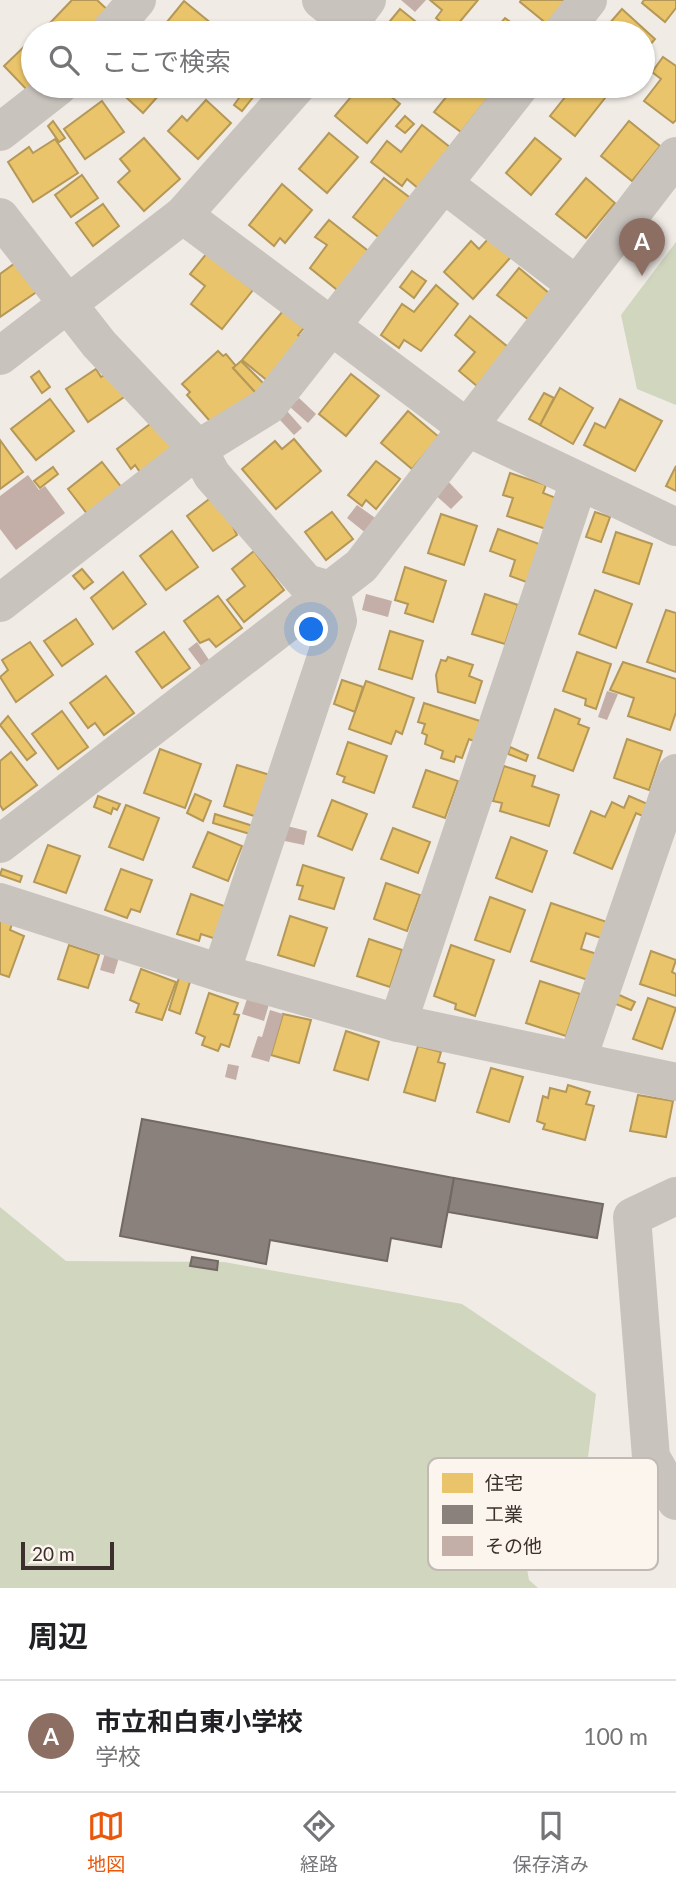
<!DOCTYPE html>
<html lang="ja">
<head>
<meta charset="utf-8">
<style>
	:root { --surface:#fff; --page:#f6f6f6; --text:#202124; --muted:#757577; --line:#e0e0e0; --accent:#ea580c }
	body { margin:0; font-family:Lato,"Noto Sans JP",sans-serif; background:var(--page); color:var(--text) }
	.scale { position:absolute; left:21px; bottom:18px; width:93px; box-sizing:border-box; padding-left:7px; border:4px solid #3b302b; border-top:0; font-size:19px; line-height:24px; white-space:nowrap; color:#3b302b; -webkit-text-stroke:5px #fbf5ee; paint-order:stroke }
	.you { position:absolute; left:312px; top:630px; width:24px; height:24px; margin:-18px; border:5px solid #fff; border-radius:50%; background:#1a73e8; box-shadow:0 0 0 10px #1a73e833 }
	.badge { display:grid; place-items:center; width:46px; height:46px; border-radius:50%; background:var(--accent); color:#fff; font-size:23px; font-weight:700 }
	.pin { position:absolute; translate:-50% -58px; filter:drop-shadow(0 2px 4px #0008) }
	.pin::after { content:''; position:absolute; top:37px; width:24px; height:21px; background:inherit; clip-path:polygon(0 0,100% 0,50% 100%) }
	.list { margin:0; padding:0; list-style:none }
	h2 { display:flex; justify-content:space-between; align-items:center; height:91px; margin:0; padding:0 28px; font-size:30px }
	h2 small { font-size:23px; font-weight:400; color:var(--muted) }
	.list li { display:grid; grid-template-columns:46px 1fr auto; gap:21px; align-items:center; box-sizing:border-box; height:112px; padding:0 28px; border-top:2px solid var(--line) }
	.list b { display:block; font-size:26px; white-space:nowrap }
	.list p { margin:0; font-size:23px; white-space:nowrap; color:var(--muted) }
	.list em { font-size:23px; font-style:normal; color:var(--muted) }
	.icon { flex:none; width:38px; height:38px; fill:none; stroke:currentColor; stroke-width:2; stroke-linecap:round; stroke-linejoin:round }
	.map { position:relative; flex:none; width:676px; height:1588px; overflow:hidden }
	.search { position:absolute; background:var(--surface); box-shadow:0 2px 5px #0004; left:21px; right:21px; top:21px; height:77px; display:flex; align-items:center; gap:18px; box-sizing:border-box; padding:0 24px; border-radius:38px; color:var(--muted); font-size:26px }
	.sheet { height:203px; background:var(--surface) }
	nav { display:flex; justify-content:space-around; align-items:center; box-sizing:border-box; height:98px; border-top:2px solid var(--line); background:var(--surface); font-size:19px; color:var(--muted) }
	nav a { display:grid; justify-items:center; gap:4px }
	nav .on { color:var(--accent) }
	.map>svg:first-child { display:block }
	.green { fill:#d1d6bf }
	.homes { fill:#e9c46a; stroke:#b59857; stroke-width:2 }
	.industry { fill:#8a817c; stroke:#726964; stroke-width:2 }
	.building { fill:#c3afa7 }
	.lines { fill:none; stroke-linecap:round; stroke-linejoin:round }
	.minor { stroke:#c9c3be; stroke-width:38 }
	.key { fill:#fbf5ee; stroke:#c1bab4; stroke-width:2 }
	.key-label { font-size:19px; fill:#3b302b }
</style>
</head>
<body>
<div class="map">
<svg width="676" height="1588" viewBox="0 0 676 1588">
	<rect width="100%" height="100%" fill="#f0ebe5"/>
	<g class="green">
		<polygon points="676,242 676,405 637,389 621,315"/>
		<polygon points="0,1207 66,1261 224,1262 462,1304 596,1394 586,1473 524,1552 529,1580 538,1588 0,1588"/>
	</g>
	<g class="homes">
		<polygon points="72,0 97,0 111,13 92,33 62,33 50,23"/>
		<polygon points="430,0 478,0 452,31 436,18 442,10"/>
		<polygon points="521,0 566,0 547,24 520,2"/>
		<polygon points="644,0 676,0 676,8 665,22 642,3"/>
		<polygon points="184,1 218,29 215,33 158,33"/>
		<polygon points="400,9 430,33 393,33 385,27"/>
		<polygon points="622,9 655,39 643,53 643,33 601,33"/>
		<polygon points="505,18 525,33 492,33"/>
		<polygon points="33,38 33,86 29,92 4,66"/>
		<polygon points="663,57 676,66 676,120 673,123 644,101 661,79 652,72"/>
		<polygon points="114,86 167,86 143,113"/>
		<polygon points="224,86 262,86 242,111 234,105 239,98"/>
		<polygon points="360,86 367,91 371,86 378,86 400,104 367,143 335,116"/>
		<polygon points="455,86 478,86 490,95 461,132 434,112"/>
		<polygon points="574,86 589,86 605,98 575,136 550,116"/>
		<polygon points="206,100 231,123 198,159 168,131 182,116 187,121"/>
		<polygon points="102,101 124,132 85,159 64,129"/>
		<polygon points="405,116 414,124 405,133 396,126"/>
		<polygon points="53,121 65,138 59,142 48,126"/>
		<polygon points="629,121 660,146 632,181 601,156"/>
		<polygon points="422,125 451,148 419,189 407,179 402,186 371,162 387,141 401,152"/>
		<polygon points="329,133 358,157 327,193 299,169"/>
		<polygon points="144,138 180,179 144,211 118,182 130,171 120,159"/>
		<polygon points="535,138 561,159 531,195 506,173"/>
		<polygon points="55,139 78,173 33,202 8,162 29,147 33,153"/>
		<polygon points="82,175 98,198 71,217 55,195"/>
		<polygon points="384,178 413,200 381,239 353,217"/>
		<polygon points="586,178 615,203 586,238 556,214"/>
		<polygon points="282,184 312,210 285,243 280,238 274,246 249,225"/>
		<polygon points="103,204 119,226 93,246 76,223"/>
		<polygon points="329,220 372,254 341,293 310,268 327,245 315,237"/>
		<polygon points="489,238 511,257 473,299 444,272 471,241 479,249"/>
		<polygon points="207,253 253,290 222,329 191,304 205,286 190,274"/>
		<polygon points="18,261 38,291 0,317 0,274"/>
		<polygon points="519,268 550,294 529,320 497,295"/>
		<polygon points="412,271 426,281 414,298 400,287"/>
		<polygon points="436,285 458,304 421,351 404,340 399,348 381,335 402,304 414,312"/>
		<polygon points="283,311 304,328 298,335 309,344 274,386 242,360"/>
		<polygon points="470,316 508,347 477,386 459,371 475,352 455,335"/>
		<polygon points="218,351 223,356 226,354 236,366 233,368 256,393 216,428 187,395 190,392 182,384"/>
		<polygon points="241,361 271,391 256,393 233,368"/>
		<polygon points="96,369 101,377 111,371 127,395 88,422 66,389"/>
		<polygon points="39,371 50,387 42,393 31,377"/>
		<polygon points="351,374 379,396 346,436 319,414"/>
		<polygon points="560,388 593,408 573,444 540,425"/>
		<polygon points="544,393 554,398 540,425 529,419"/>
		<polygon points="50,399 74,431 36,460 11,429"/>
		<polygon points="620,399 662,421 635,471 584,445 595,423 605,428"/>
		<polygon points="408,411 439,437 412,469 381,443"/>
		<polygon points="158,418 174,452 142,475 135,465 131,469 117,449"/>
		<polygon points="294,439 321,471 276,509 242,469 275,441 282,449"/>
		<polygon points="0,440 23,472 0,489"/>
		<polygon points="376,461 400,479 376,509 366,500 362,506 348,495"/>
		<polygon points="102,462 122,488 88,515 68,489"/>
		<polygon points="676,466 676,491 666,486"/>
		<polygon points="53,467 58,474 40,488 34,481"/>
		<polygon points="510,473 546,485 543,493 556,498 546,529 507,516 513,498 503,495"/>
		<polygon points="217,493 237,535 213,551 187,516"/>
		<polygon points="332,512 353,539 326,560 305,532"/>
		<polygon points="595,512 610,517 601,542 586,537"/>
		<polygon points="441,514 477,526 464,565 428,553"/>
		<polygon points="498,529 542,545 529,583 510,576 515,560 490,551"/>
		<polygon points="172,531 198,567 166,590 140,556"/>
		<polygon points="616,532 652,544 639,584 603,572"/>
		<polygon points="254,551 284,590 244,622 227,600 245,586 232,569"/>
		<polygon points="405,567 446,581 433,622 405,613 408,604 395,600"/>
		<polygon points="82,569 93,582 84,589 73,576"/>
		<polygon points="123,572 146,604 113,629 91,598"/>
		<polygon points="595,590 632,604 616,648 579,634"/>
		<polygon points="485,594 518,605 505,644 472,634"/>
		<polygon points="218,596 242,628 216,647 209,639 200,643 184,621"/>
		<polygon points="666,610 676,613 676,672 647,662"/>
		<polygon points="76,619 93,644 62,666 44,641"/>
		<polygon points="390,631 423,641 412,679 379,669"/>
		<polygon points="164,632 190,668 162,688 136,652"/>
		<polygon points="30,642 53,675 16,702 0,677 8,670 2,660"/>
		<polygon points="577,652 611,664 596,709 585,705 586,699 563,691"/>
		<polygon points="448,657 473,665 469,676 482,681 475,703 438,692 436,675 441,660 446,661"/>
		<polygon points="623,662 676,679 676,712 670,730 628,716 634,698 610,690"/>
		<polygon points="106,676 134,713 104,735 95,723 88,728 70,703"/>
		<polygon points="342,680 363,687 355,712 334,704"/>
		<polygon points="366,681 414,698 402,734 396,731 391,744 349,729"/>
		<polygon points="424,703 483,722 476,742 469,739 462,758 456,756 454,762 441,758 443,751 425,744 427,735 422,733 425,724 418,722"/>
		<polygon points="555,709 580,719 578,724 589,728 573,771 538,758"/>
		<polygon points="62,711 88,747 58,769 32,734"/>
		<polygon points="8,716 36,753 27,760 0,725"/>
		<polygon points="627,739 662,751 649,790 614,778"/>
		<polygon points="348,742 387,756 374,793 343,782 345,777 337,774"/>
		<polygon points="510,747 528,755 526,761 508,754"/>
		<polygon points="160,749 201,764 185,808 144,793"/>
		<polygon points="11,752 37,785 3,810 0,805 0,761"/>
		<polygon points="237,765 270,775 257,817 224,806"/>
		<polygon points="504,766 535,776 532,786 559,795 549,826 500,811 502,803 493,801"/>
		<polygon points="426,770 458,781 445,818 413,807"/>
		<polygon points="195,794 211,801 203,821 187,813"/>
		<polygon points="98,796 120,804 117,810 113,808 111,814 94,807"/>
		<polygon points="629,796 650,805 645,817 636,813 612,869 574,853 591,811 605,817 612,802 624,808"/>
		<polygon points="332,800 367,814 352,850 318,836"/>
		<polygon points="126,805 159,818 143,860 109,847"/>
		<polygon points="215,814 253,826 250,834 213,823"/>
		<polygon points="393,828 430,842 418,873 381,859"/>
		<polygon points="208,832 242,846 228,881 193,867"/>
		<polygon points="511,837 547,851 532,892 496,878"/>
		<polygon points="48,845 80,856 66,893 34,882"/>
		<polygon points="303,865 344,878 334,909 299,899 303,886 297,885"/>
		<polygon points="2,869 22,876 20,882 0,875"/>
		<polygon points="121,869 152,880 140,912 131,909 127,918 105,910"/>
		<polygon points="386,883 420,895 407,931 374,919"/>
		<polygon points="191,894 227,907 216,939 201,934 199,941 177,934"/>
		<polygon points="490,897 525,910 510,952 475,940"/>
		<polygon points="551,903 610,923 604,939 586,933 581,949 597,954 588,980 531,961"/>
		<polygon points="290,916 327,928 314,966 278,955"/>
		<polygon points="0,920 12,924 10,930 24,936 9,977 0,974"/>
		<polygon points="369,939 402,950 390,987 357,976"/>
		<polygon points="69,945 99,955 88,988 58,979"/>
		<polygon points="451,945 494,960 475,1016 455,1009 456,1004 434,996"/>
		<polygon points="651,951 676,960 672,972 676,974 676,996 640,984"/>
		<polygon points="182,968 193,972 180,1014 169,1010"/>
		<polygon points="141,969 176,982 162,1020 136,1012 139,1004 130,1000"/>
		<polygon points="540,981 580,994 566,1036 526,1023"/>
		<polygon points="209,993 238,1003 234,1014 239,1015 229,1047 221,1044 218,1051 202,1045 205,1037 196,1033"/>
		<polygon points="617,994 635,1002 631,1010 613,1003"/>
		<polygon points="648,998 676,1008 662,1049 633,1039"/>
		<polygon points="283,1014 311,1020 299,1063 271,1055"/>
		<polygon points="346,1031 379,1042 368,1080 334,1070"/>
		<polygon points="418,1046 441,1052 438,1062 445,1064 435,1101 404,1092"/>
		<polygon points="491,1068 523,1077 509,1122 477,1112"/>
		<polygon points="568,1085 590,1092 586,1104 594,1106 585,1140 543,1129 545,1124 537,1121 543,1096 548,1098 550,1088 566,1092"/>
		<polygon points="638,1095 673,1101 666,1137 630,1131"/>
	</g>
	<g class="industry">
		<polygon points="142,1119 454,1178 441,1247 391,1238 387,1261 270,1240 266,1264 120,1236"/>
		<polygon points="454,1178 603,1204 597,1238 448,1212"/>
		<polygon points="192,1257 218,1261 217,1270 190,1266"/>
	</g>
	<g class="building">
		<polygon points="401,0 426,0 415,12"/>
		<polygon points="299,398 316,414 308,423 290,407"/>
		<polygon points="287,411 302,428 294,435 279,419"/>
		<polygon points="28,475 39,490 45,486 65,513 16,550 0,529 0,496"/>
		<polygon points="445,478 463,497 451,509 432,492"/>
		<polygon points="357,505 378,520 367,534 347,518"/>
		<polygon points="366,594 392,601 388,617 362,610"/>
		<polygon points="197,642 209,660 201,666 188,649"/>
		<polygon points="607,691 618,694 607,720 598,717"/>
		<polygon points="283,825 307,831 304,845 280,840"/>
		<polygon points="107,946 121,951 114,974 100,970"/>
		<polygon points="251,987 272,994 264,1021 242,1014"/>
		<polygon points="270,1010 283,1014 269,1062 251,1057 258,1036 262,1037"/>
		<polygon points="228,1064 239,1066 236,1080 225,1077"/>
	</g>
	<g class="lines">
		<g class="minor">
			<polyline points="321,0 350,23"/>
			<polyline points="109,33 137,0"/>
			<polyline points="342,33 367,0"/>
			<polyline points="562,33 588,0"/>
			<polyline points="0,132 59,86"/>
			<polyline points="444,184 576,285"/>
			<polyline points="183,215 466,427 676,527"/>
			<polyline points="0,217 99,344 198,449 212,475 306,583 331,590 338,621 221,973"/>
			<polyline points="0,356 183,215 297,86"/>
			<polyline points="0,603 198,449 269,405 520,86"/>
			<polyline points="0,844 361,566 676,156"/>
			<polyline points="0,902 221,973 398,1023 676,1082"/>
			<polyline points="398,1023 579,481"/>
			<polyline points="577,1061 676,773"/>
			<polyline points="676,1196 632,1217 651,1457 676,1501"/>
		</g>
	</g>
	<rect x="428" y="1458" width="230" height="112" rx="10" class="key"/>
	<rect x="442" y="1473" width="31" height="20" fill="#e9c46a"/>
	<rect x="442" y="1505" width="31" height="19" fill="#8a817c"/>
	<rect x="442" y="1536" width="31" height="20" fill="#c3afa7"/>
	<g class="key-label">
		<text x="485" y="1490">住宅</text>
		<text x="485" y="1521">工業</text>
		<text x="485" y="1553">その他</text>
	</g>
</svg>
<div class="scale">20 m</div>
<div class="you"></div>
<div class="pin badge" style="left:642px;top:276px;background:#8d6e63">A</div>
<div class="search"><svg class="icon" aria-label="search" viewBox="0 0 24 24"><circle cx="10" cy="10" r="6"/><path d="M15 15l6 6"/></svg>ここで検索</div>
</div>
<section class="sheet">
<h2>周辺<small></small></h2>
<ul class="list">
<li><span class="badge" style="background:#8d6e63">A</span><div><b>市立和白東小学校</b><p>学校</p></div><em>100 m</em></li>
</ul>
</section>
<nav>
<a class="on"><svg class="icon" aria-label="map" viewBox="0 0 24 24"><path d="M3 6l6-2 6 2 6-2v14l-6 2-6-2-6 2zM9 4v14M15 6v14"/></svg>地図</a>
<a><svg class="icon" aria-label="directions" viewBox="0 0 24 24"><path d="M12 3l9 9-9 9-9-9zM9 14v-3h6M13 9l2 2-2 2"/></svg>経路</a>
<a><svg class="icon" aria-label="saved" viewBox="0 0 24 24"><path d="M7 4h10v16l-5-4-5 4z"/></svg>保存済み</a>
</nav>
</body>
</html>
